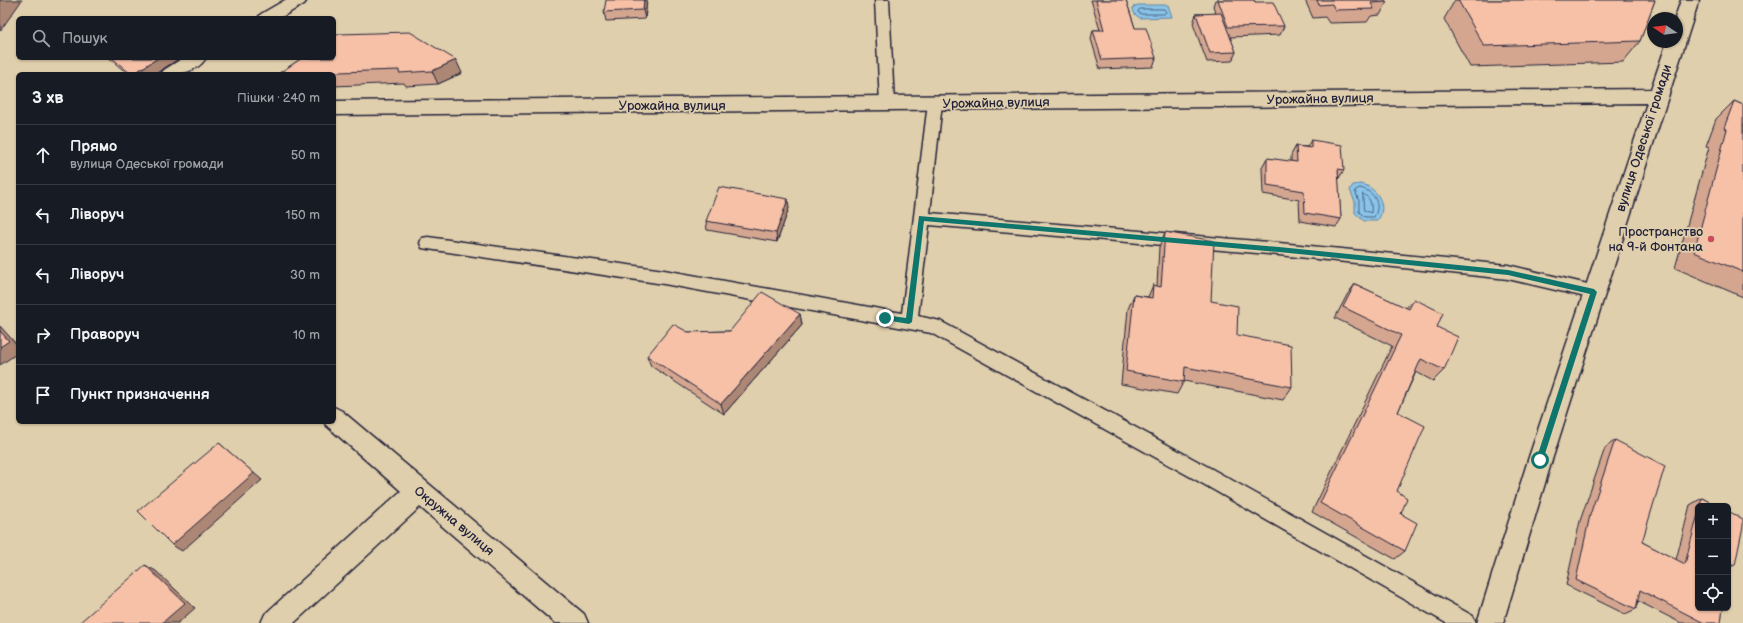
<!DOCTYPE html>
<html lang="uk">
<head>
<meta charset="utf-8">
<style>
	:root { --surface:#171b24; --page:#20242c; --text:#f1f3f6; --muted:#9ea1a6; --line:#363941 }
	body { margin:0; font-family:"Balsamiq Sans",sans-serif; background:var(--page); color:var(--text) }
	.controls { position:absolute; right:12px; bottom:12px; display:grid; overflow:hidden; border-radius:6px; box-shadow:0 1px 3px #0004 }
	.controls button { width:36px; height:36px; display:grid; place-items:center; padding:0; border:0; border-bottom:1px solid var(--line); background:var(--surface); color:var(--text); font:20px sans-serif }
	.compass { position:absolute; left:1647px; top:12px; width:36px; height:36px; border-radius:50%; background:var(--surface); box-shadow:0 1px 3px #0004; rotate:283deg }
	.stop { position:absolute; width:12px; height:12px; margin:-9px; border:3px solid #0f766e; border-radius:50%; background:#fff }
	.stop.end { background:#0f766e; border-color:#fff; box-shadow:0 1px 4px #0008 }
	.list { margin:0; padding:0; list-style:none }
	h2 { display:flex; justify-content:space-between; align-items:center; height:52px; margin:0; padding:0 16px; font-size:17px }
	h2 small { font-size:13px; font-weight:400; color:var(--muted) }
	.list li { display:grid; grid-template-columns:26px 1fr auto; gap:12px; align-items:center; box-sizing:border-box; height:60px; padding:0 16px; border-top:1px solid var(--line) }
	.list b { display:block; font-size:15px; white-space:nowrap }
	.list p { margin:0; font-size:13px; white-space:nowrap; color:var(--muted) }
	.list em { font-size:13px; font-style:normal; color:var(--muted) }
	.icon { flex:none; width:22px; height:22px; fill:none; stroke:currentColor; stroke-width:2; stroke-linecap:round; stroke-linejoin:round }
	.map { position:relative; flex:none; width:1743px; height:623px; overflow:hidden }
	.search { position:absolute; background:var(--surface); box-shadow:0 1px 3px #0004; left:16px; top:16px; width:320px; height:44px; display:flex; align-items:center; gap:10px; box-sizing:border-box; padding:0 14px; border-radius:6px; color:var(--muted); font-size:15px }
	.panel { position:absolute; background:var(--surface); box-shadow:0 1px 3px #0004; left:16px; top:72px; width:320px; height:352px; border-radius:6px }
	.map>svg:first-child { display:block }
	.water { fill:#8ac4e9; stroke:#6083a3 }
	.lines { fill:none; stroke-linecap:round; stroke-linejoin:round }
	.shore { stroke:#4c6381; stroke-width:1 }
	.lane-casing { stroke:#22223b; stroke-width:3 }
	.street-casing { stroke:#22223b; stroke-width:3 }
	.lane { fill:#e0cfac; fill-rule:evenodd }
	.street { fill:#e0cfac; fill-rule:evenodd }
	.wall { fill:#d4a690; stroke:#22223b }
	.shaded-wall { fill:#ac8775; stroke:#22223b }
	.building { fill:#f6c1a7; stroke:#22223b }
	.route { fill:#0f766e }
	.poi-dot { fill:#d1495b; stroke:#e0cfac; stroke-width:1.5 }
	.labels { text-anchor:middle; dominant-baseline:central; stroke-width:3.5; stroke-linejoin:round; paint-order:stroke }
	.street-label { font-size:13px; fill:#22223b; stroke:#e0cfac }
	.poi-label { font-size:13px; fill:#22223b; stroke:#e0cfac; text-anchor:end }
</style>
</head>
<body>
<div class="map">
<svg width="1743" height="623" viewBox="0 0 1743 623">
	<rect width="100%" height="100%" fill="#e0cfac"/>
	<filter id="ink" filterUnits="userSpaceOnUse"><feTurbulence type="fractalNoise" baseFrequency=".025" numOctaves="2"/><feDisplacementMap in="SourceGraphic" scale="8" xChannelSelector="R" yChannelSelector="G"/><feConvolveMatrix kernelMatrix="1 2 1 2 8 2 1 2 1" color-interpolation-filters="sRGB"/></filter>
	<g filter="url(#ink)">
		<g class="water">
			<path d="M1138,5H1168L1172,17L1140,18C1135,15 1133,13 1133,7Z"/>
			<path d="M1360,184C1377,186 1389,207 1377,221H1364L1355,213V202L1350,190L1353,185Z"/>
		</g>
		<g class="lines">
			<g class="shore">
				<polygon points="1140,9 1164,9 1166,12 1164,14 1141,14 1138,12"/>
				<path d="M1360,188C1374,191 1382,204 1374,217H1365L1359,212V201L1355,191Z"/>
				<path d="M1363,194C1371,198 1372,205 1371,213L1364,210Z"/>
			</g>
			<defs>
				<g id="lane">
					<polygon points="875,0 889,0 894,104 892,108 887,109 882,108 880,104"/>
					<polygon points="935,98 940,99 942,103 930,213 1279,243 1508,265 1600,287 1602,292 1600,297 1594,299 1508,279 1279,255 929,225 918,316 940,321 1212,469 1473,616 1476,623 1446,623 1198,481 931,333 664,284 428,249 422,248 420,243 422,238 428,237 664,270 902,313 928,103 930,99"/>
				</g>
				<g id="street">
					<polygon points="285,0 307,0 304,4 280,18 258,18 261,14"/>
					<polygon points="1681,0 1699,0 1552,460 1503,623 1477,623 1528,460 1647,103 334,115 334,101 1651,89 1667,42 1677,42 1677,18 1675,18"/>
					<path d="M183,58H206C196,74 177,74 161,74L164,70Z"/>
					<polygon points="334,407 342,411 584,614 588,623 555,623 420,507 294,623 261,623 265,614 401,491 326,425 324,422 334,422"/>
				</g>
			</defs>
			<use href="#lane" class="lane-casing"/>
			<use href="#street" class="street-casing"/>
			<use href="#lane" class="lane"/>
			<use href="#street" class="street"/>
		</g>
		<g class="wall">
			<polygon points="647,0 645,19 606,21 604,12"/>
			<polygon points="1091,0 1126,0 1135,28 1156,58 1153,67 1100,69 1091,39 1093,30 1100,30"/>
			<polygon points="1215,0 1254,0 1255,2 1284,26 1280,35 1230,37 1236,52 1232,61 1207,62 1193,24 1196,14 1216,14 1213,6"/>
			<polygon points="1305,0 1385,0 1387,2 1380,15 1371,16 1367,22 1329,23 1325,17 1313,18"/>
			<polygon points="1455,0 1655,0 1640,41 1623,62 1470,67 1444,19"/>
			<polygon points="109,58 175,58 177,60 155,74 128,74"/>
			<polygon points="302,58 462,73 438,84 406,86 404,83 334,86 334,74 278,74"/>
			<polygon points="1734,101 1743,105 1743,297 1675,268 1709,147 1706,146 1716,119"/>
			<polygon points="1311,140 1344,170 1339,178 1338,178 1341,219 1336,227 1300,221 1299,200 1263,194 1262,167 1267,158 1291,162 1291,155 1296,146 1307,147"/>
			<polygon points="789,208 777,242 707,230 706,221"/>
			<polygon points="1165,232 1211,301 1237,335 1292,387 1283,400 1184,381 1177,394 1121,384 1128,309 1134,295 1148,297 1153,285 1157,286 1159,247"/>
			<polygon points="1355,284 1406,308 1414,299 1437,327 1444,370 1433,381 1416,372 1398,412 1397,491 1401,514 1405,551 1395,559 1312,512 1392,346 1335,318 1347,295"/>
			<polygon points="800,314 802,325 724,414 651,366 647,356 688,332 730,331"/>
			<polygon points="1615,440 1642,542 1676,560 1690,505 1702,498 1717,506 1698,506 1698,608 1721,623 1681,623 1638,601 1636,609 1625,614 1566,585 1580,521 1605,448"/>
			<polygon points="1728,511 1735,565 1730,567"/>
		</g>
		<g class="shaded-wall">
			<polygon points="0,0 22,0 0,31"/>
			<polygon points="644,0 647,0 645,19 643,10"/>
			<polygon points="158,58 175,58 177,60 155,74 133,74"/>
			<polygon points="456,60 462,73 438,84 432,71"/>
			<polygon points="788,199 789,208 777,242 776,233"/>
			<polygon points="800,314 802,325 724,414 721,404"/>
			<polygon points="0,326 18,346 18,353 0,365"/>
			<polygon points="219,443 262,480 182,551 172,545"/>
			<polygon points="145,565 156,571 195,608 178,623 162,623"/>
		</g>
		<g class="building">
			<polygon points="606,0 644,0 643,10 604,12"/>
			<polygon points="1096,0 1126,0 1135,28 1146,28 1156,58 1102,60 1093,30 1104,30"/>
			<polygon points="1218,0 1254,0 1255,2 1273,2 1284,26 1228,27"/>
			<polygon points="1317,0 1385,0 1387,2 1371,3 1374,9 1335,10 1332,4 1319,5"/>
			<polygon points="1458,0 1655,0 1640,41 1484,46"/>
			<polygon points="1221,13 1236,52 1210,53 1196,14"/>
			<polygon points="410,32 456,60 432,71 399,73 399,70 278,74 302,58 334,58 334,37 339,34"/>
			<polygon points="112,58 158,58 133,74 131,74"/>
			<polygon points="1734,101 1743,105 1743,272 1694,252 1727,129 1724,128"/>
			<polygon points="1311,140 1342,145 1344,170 1338,169 1341,219 1305,213 1304,191 1267,185 1267,158 1297,162 1296,146 1311,148"/>
			<polygon points="719,187 788,199 776,233 706,221"/>
			<polygon points="1165,232 1214,241 1211,301 1238,306 1237,335 1291,345 1292,387 1185,367 1184,382 1126,371 1134,295 1152,298 1153,285 1161,287"/>
			<polygon points="1355,284 1409,309 1414,299 1443,313 1437,327 1458,337 1444,370 1421,359 1398,412 1425,426 1397,491 1407,498 1401,514 1417,523 1405,551 1320,503 1401,335 1343,307"/>
			<polygon points="762,292 800,314 721,404 647,356 673,324 688,332 730,331"/>
			<polygon points="0,331 9,341 0,347"/>
			<polygon points="1615,440 1665,466 1642,542 1685,564 1698,514 1698,608 1723,608 1721,623 1704,623 1640,590 1636,609 1576,580 1590,515"/>
			<polygon points="219,443 254,473 172,545 138,511"/>
			<polygon points="1702,498 1717,506 1700,506"/>
			<polygon points="1728,511 1743,519 1743,526 1735,565 1731,563 1728,581"/>
			<polygon points="145,565 185,603 162,623 79,623"/>
		</g>
	</g>
	<polygon class="route" points="919,216 1279,247 1508,270 1594,289 1597,292 1543,460 1540,463 1536,460 1590,294 1508,275 1279,252 924,221 912,322 909,324 885,320 882,318 885,315 906,318"/>
	<circle class="poi-dot" cx="1711" cy="239" r="4"/>
	<g class="labels">
		<g class="street-label">
			<text transform="translate(1320 99) rotate(-1)">Урожайна вулиця</text>
			<text transform="translate(996 103) rotate(-1)">Урожайна вулиця</text>
			<text x="672" y="106">Урожайна вулиця</text>
			<text transform="translate(1644 138) rotate(-72)">вулиця Одеської громади</text>
			<text transform="translate(454 521) rotate(40)">Окружна вулиця</text>
		</g>
		<g class="poi-label">
			<text x="1703" y="232">Пространство<tspan x="1703" dy="15">на 9-й Фонтана</tspan></text>
		</g>
	</g>
</svg>
<div class="controls">
<button>+</button>
<button>−</button>
<button><svg class="icon" aria-label="locate" viewBox="0 0 24 24"><circle cx="12" cy="12" r="6"/><path d="M12 2v4M12 18v4M2 12h4M18 12h4"/></svg></button>
</div>
<svg class="compass" viewBox="-18 -18 36 36"><path d="M0-13l5 13h-10z" fill="#e53935"/><path d="M0 13l5-13h-10z" fill="#9ea1a6"/></svg>
<div class="stop" style="left:1540px;top:460px"></div>
<div class="stop end" style="left:885px;top:318px"></div>
<div class="search"><svg class="icon" aria-label="search" viewBox="0 0 24 24"><circle cx="10" cy="10" r="6"/><path d="M15 15l6 6"/></svg>Пошук</div>
<section class="panel">
<h2>3 хв<small>Пішки · 240 m</small></h2>
<ul class="list">
<li><svg class="icon" aria-label="ahead" viewBox="0 0 24 24"><path d="M12 20V5M6 11l6-6 6 6"/></svg><div><b>Прямо</b><p>вулиця Одеської громади</p></div><em>50 m</em></li>
<li><svg class="icon" aria-label="left" viewBox="0 0 24 24"><path d="M17 20v-9H6M10 6l-5 5 5 5"/></svg><div><b>Ліворуч</b></div><em>150 m</em></li>
<li><svg class="icon" aria-label="left" viewBox="0 0 24 24"><path d="M17 20v-9H6M10 6l-5 5 5 5"/></svg><div><b>Ліворуч</b></div><em>30 m</em></li>
<li><svg class="icon" aria-label="right" viewBox="0 0 24 24"><path d="M7 20v-9h11M14 6l5 5-5 5"/></svg><div><b>Праворуч</b></div><em>10 m</em></li>
<li><svg class="icon" aria-label="arrive" viewBox="0 0 24 24"><path d="M6 21V4h12l-3 4 3 4H6"/></svg><div><b>Пункт призначення</b></div></li>
</ul>
</section>
</div>
</body>
</html>
